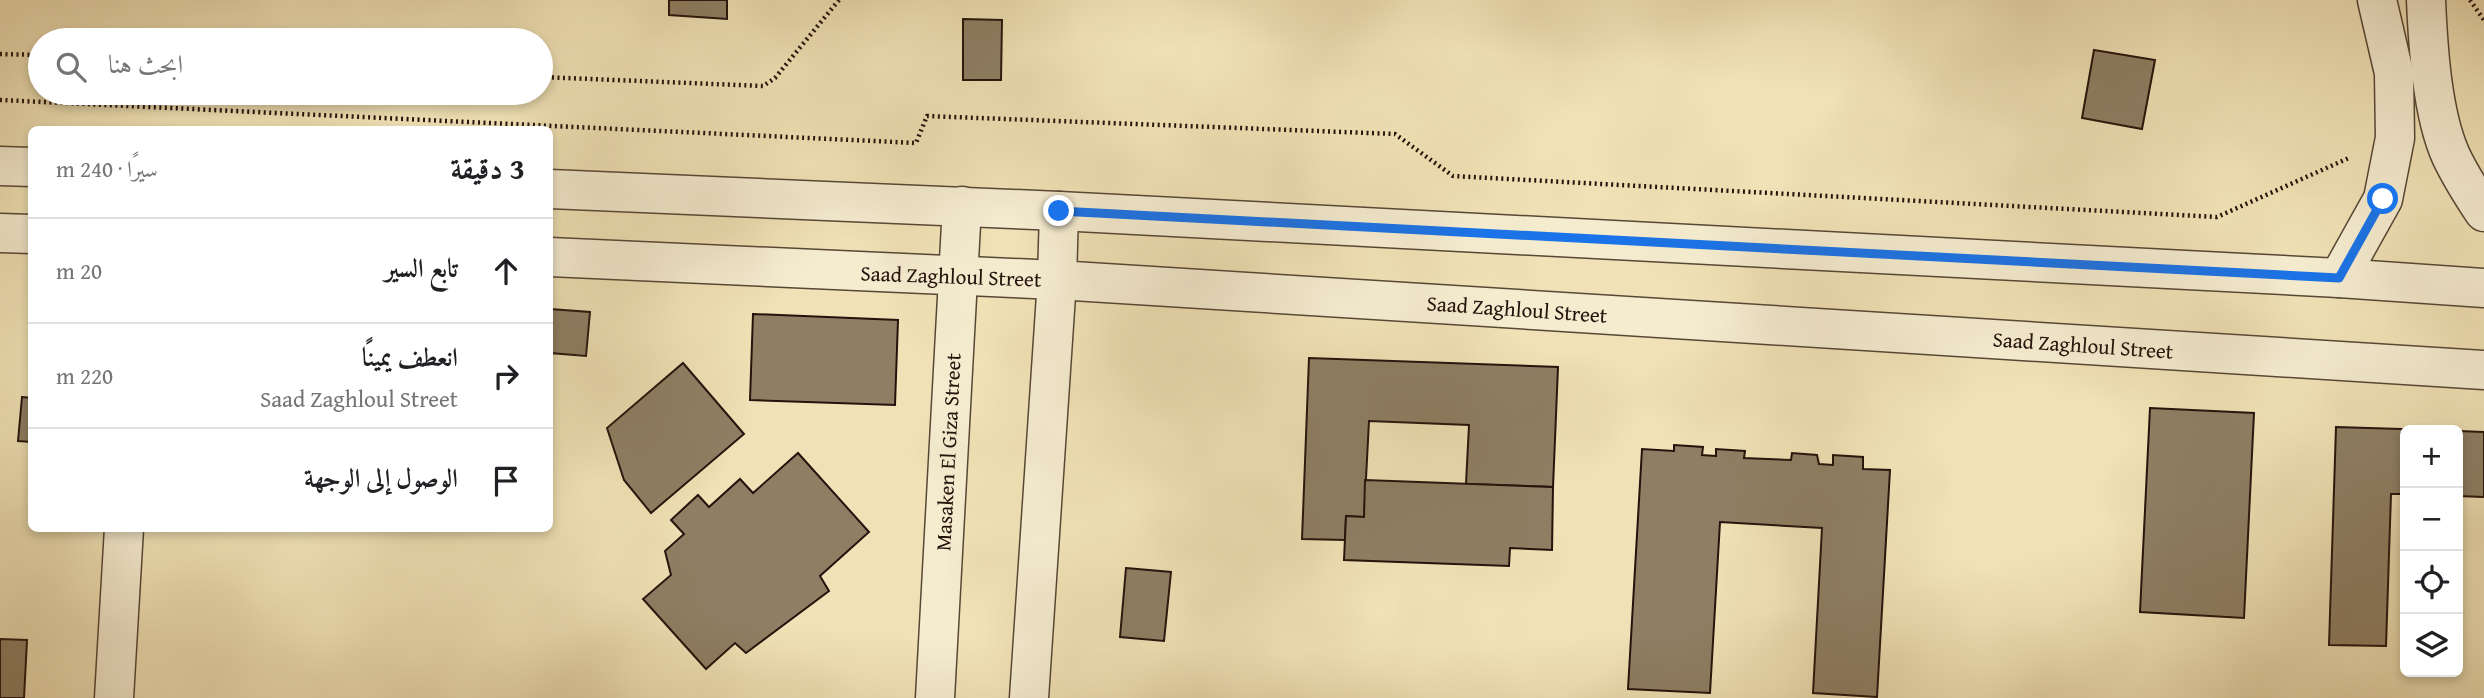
<!DOCTYPE html>
<html lang="ar">
<head>
<meta charset="utf-8">
<style>
	:root { --surface:#fff; --page:#f2f2f2; --text:#202124; --muted:#757577; --line:#e0e0e0 }
	body { margin:0; font-family:"Gentium Book Plus",Amiri,serif; background:var(--page); color:var(--text); direction:rtl }
	.controls { position:absolute; right:21px; bottom:21px; display:grid; overflow:hidden; border-radius:10px; box-shadow:0 4px 10px #0003 }
	.controls button { width:63px; height:63px; display:grid; place-items:center; padding:0; border:0; border-bottom:2px solid var(--line); background:var(--surface); color:var(--text); font:35px sans-serif }
	.stop { position:absolute; width:21px; height:21px; margin:-16px; border:5px solid #1a73e8; border-radius:50%; background:#fff }
	.stop.end { background:#1a73e8; border-color:#fff; box-shadow:0 2px 7px #0008 }
	.list { margin:0; padding:0; list-style:none }
	h2 { display:flex; justify-content:space-between; align-items:center; height:91px; margin:0; padding:0 28px; font-size:30px }
	h2 small { font-size:23px; font-weight:400; color:var(--muted) }
	.list li { display:grid; grid-template-columns:46px 1fr auto; gap:21px; align-items:center; box-sizing:border-box; height:105px; padding:0 28px; border-top:2px solid var(--line) }
	.list b { display:block; font-size:26px; white-space:nowrap }
	.list p { margin:0; font-size:23px; white-space:nowrap; color:var(--muted) }
	.list em { font-size:23px; font-style:normal; color:var(--muted) }
	.icon { flex:none; width:38px; height:38px; fill:none; stroke:currentColor; stroke-width:2; stroke-linecap:round; stroke-linejoin:round }
	.map { position:relative; flex:none; width:2484px; height:698px; overflow:hidden; direction:ltr }
	.search { position:absolute; background:var(--surface); box-shadow:0 4px 10px #0003; left:28px; top:28px; width:525px; height:77px; display:flex; align-items:center; gap:18px; box-sizing:border-box; padding:0 24px; border-radius:38px; color:var(--muted); font-size:26px }
	.panel { position:absolute; background:var(--surface); box-shadow:0 4px 10px #0003; left:28px; top:126px; width:525px; height:406px; border-radius:10px; direction:rtl }
	.map>svg:first-child { display:block }
	.building { fill:#8e7f64; stroke:#24130c; stroke-width:2 }
	.lines { fill:none; stroke-linecap:round; stroke-linejoin:round }
	.minor-casing { stroke:#574736; stroke-width:41 }
	.path { stroke:#24130c; stroke-width:4.5; stroke-dasharray:2 3.5; stroke-linecap:butt }
	.minor { stroke:#f5ecd0; stroke-width:38 }
	.route { stroke:#1a73e8; stroke-width:9 }
	.labels { text-anchor:middle; dominant-baseline:central; stroke-width:5; stroke-linejoin:round; paint-order:stroke }
	.street-label { font-size:21px; fill:#24130c; stroke:#f5ecd0 }
</style>
</head>
<body>
<div class="map">
<svg width="2484" height="698" viewBox="0 0 2484 698">
	<rect width="100%" height="100%" fill="#f0e2b6"/>
	<filter id="stains"><feTurbulence type="fractalNoise" baseFrequency=".00286" numOctaves="4"/><feColorMatrix values="0 0 0 0 .2 0 0 0 0 .09 0 0 0 0 .02 0 0 0 .5 -.17"/></filter>
	<radialGradient id="worn" r=".72"><stop offset=".6" stop-color="#630" stop-opacity="0"/><stop offset="1" stop-color="#630" stop-opacity=".3"/></radialGradient>
	<g class="building">
		<polygon points="669,0 727,0 727,19 669,15"/>
		<polygon points="963,19 1002,20 1001,80 963,80"/>
		<polygon points="2094,50 2155,60 2142,129 2082,118"/>
		<polygon points="550,309 590,312 586,356 550,353"/>
		<polygon points="753,314 898,320 895,405 750,400"/>
		<polygon points="1309,358 1558,367 1553,487 1466,484 1469,425 1369,421 1364,517 1346,516 1345,540 1302,539"/>
		<polygon points="683,363 744,434 651,513 624,480 607,428"/>
		<polygon points="22,397 32,398 32,442 18,441"/>
		<polygon points="2150,408 2254,413 2244,618 2140,612"/>
		<polygon points="2336,427 2434,430 2405,430 2405,494 2391,494 2386,646 2329,645"/>
		<polygon points="2458,431 2484,432 2484,497 2458,496"/>
		<polygon points="1674,445 1703,447 1702,455 1716,456 1716,449 1745,451 1744,458 1791,460 1792,453 1817,455 1819,464 1833,465 1833,455 1863,457 1863,469 1890,470 1877,697 1813,693 1822,528 1720,522 1710,693 1628,689 1642,449 1674,451"/>
		<polygon points="798,453 869,532 820,576 829,591 746,653 735,643 706,669 643,599 671,575 665,551 684,534 671,520 698,495 709,507 740,479 753,493"/>
		<polygon points="1365,480 1553,487 1552,550 1510,548 1509,566 1344,560 1346,516 1364,517"/>
		<polygon points="1126,568 1171,572 1164,641 1120,637"/>
		<polygon points="0,639 27,640 24,698 0,698"/>
	</g>
	<g class="lines">
		<defs>
			<g id="minor">
				<path d="M2426,0C2428,46 2432,114 2451,156C2460,175 2472,194 2484,212"/>
				<polyline points="0,166 32,167"/>
				<polyline points="550,189 1059,211 2339,278 2484,288"/>
				<polyline points="0,233 32,234"/>
				<polyline points="550,257 1057,280 2484,370"/>
				<polyline points="2339,278 2383,199 2395,138 2394,73 2377,0"/>
				<polyline points="114,698 124,528"/>
				<polyline points="935,698 962,206"/>
				<polyline points="1029,698 1057,280 1059,211"/>
			</g>
		</defs>
		<use href="#minor" class="minor-casing"/>
		<g class="path">
			<polyline points="2470,0 2484,20"/>
			<polyline points="0,54 40,55"/>
			<polyline points="541,77 763,86 775,78 839,0"/>
			<polyline points="0,100 916,143 927,116 1395,134 1453,176 2217,217 2351,157"/>
		</g>
		<use href="#minor" class="minor"/>
	</g>
	<g class="lines">
		<polyline class="route" points="1059,211 2339,278 2383,199"/>
	</g>
	<g class="labels">
		<g class="street-label">
			<text transform="translate(951 276) rotate(2)">Saad Zaghloul Street</text>
			<text transform="translate(1517 309) rotate(4)">Saad Zaghloul Street</text>
			<text transform="translate(2083 345) rotate(4)">Saad Zaghloul Street</text>
			<text transform="translate(948 452) rotate(-87)">Masaken El Giza Street</text>
		</g>
	</g>
	<rect width="100%" height="100%" filter="url(#stains)"/>
	<rect width="100%" height="100%" fill="url(#worn)"/>
</svg>
<div class="controls">
<button>+</button>
<button>−</button>
<button><svg class="icon" aria-label="locate" viewBox="0 0 24 24"><circle cx="12" cy="12" r="6"/><path d="M12 2v4M12 18v4M2 12h4M18 12h4"/></svg></button>
<button><svg class="icon" aria-label="layers" viewBox="0 0 24 24"><path d="M12 4l9 5-9 5-9-5zM3 14l9 5 9-5"/></svg></button>
</div>
<div class="stop" style="left:2383px;top:199px"></div>
<div class="stop end" style="left:1059px;top:211px"></div>
<div class="search"><svg class="icon" aria-label="search" viewBox="0 0 24 24"><circle cx="10" cy="10" r="6"/><path d="M15 15l6 6"/></svg>ابحث هنا</div>
<section class="panel">
<h2>3 دقيقة<small>سيرًا · 240 m</small></h2>
<ul class="list">
<li><svg class="icon" aria-label="ahead" viewBox="0 0 24 24"><path d="M12 20V5M6 11l6-6 6 6"/></svg><div><b>تابع السير</b></div><em>20 m</em></li>
<li><svg class="icon" aria-label="right" viewBox="0 0 24 24"><path d="M7 20v-9h11M14 6l5 5-5 5"/></svg><div><b>انعطف يمينًا</b><p>Saad Zaghloul Street</p></div><em>220 m</em></li>
<li><svg class="icon" aria-label="arrive" viewBox="0 0 24 24"><path d="M6 21V4h12l-3 4 3 4H6"/></svg><div><b>الوصول إلى الوجهة</b></div></li>
</ul>
</section>
</div>
</body>
</html>
